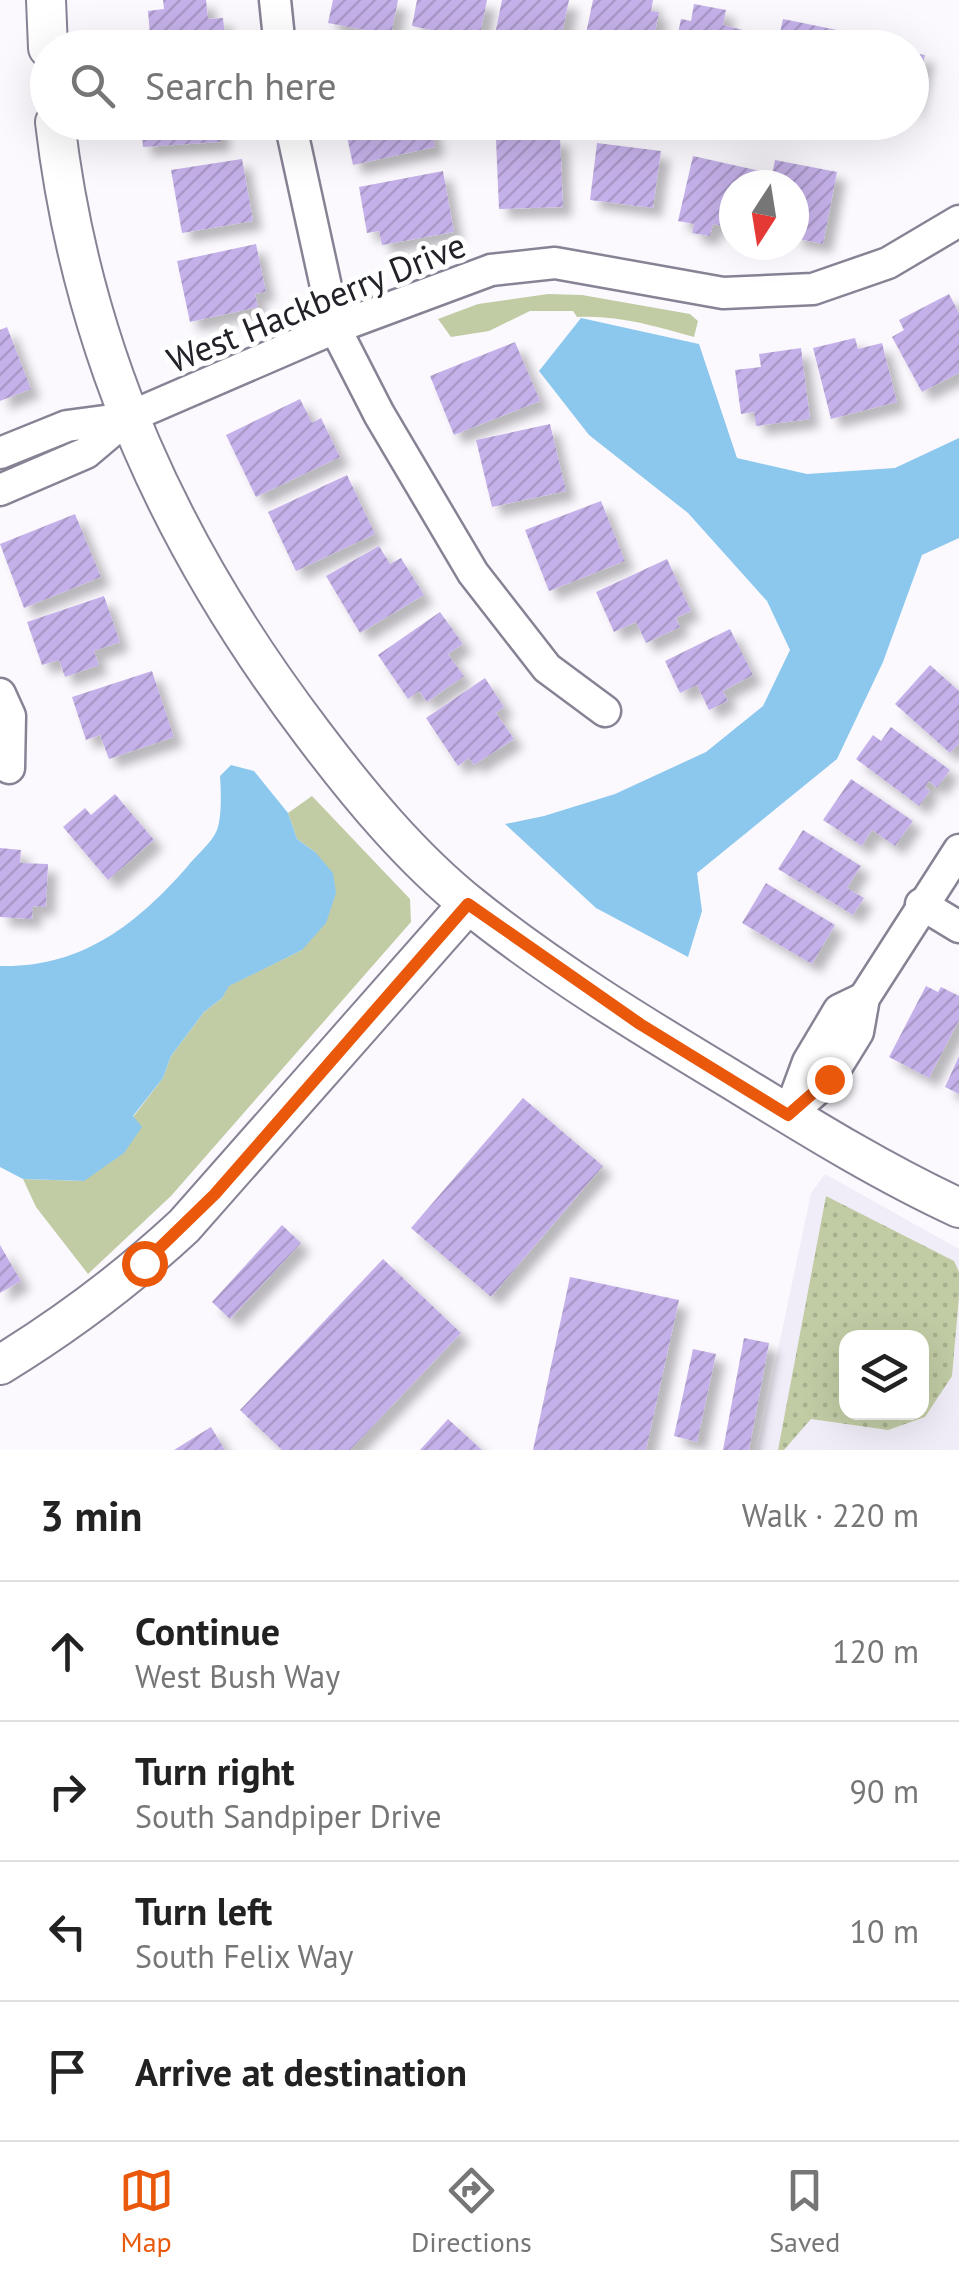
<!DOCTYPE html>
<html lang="en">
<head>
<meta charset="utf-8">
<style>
	:root { --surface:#fff; --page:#f6f6f6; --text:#222; --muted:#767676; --line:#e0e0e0; --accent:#ea580c }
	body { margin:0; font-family:"PT Sans",sans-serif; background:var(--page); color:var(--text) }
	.controls { position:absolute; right:30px; bottom:30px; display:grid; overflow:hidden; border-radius:20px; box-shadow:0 10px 40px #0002 }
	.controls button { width:90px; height:90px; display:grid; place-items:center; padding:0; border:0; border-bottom:2px solid var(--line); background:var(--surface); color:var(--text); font:50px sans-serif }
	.compass { position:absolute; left:719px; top:170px; width:90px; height:90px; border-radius:50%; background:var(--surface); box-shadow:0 10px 40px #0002; rotate:192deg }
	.stop { position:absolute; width:30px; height:30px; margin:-22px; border:8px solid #ea580c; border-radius:50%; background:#fff }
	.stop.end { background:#ea580c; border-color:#fff; box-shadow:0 2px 10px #0008 }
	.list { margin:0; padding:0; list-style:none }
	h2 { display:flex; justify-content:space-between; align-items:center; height:130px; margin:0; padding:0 40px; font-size:42px }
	h2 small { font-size:32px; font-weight:400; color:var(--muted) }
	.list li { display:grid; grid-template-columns:65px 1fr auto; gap:30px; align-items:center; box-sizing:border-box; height:140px; padding:0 40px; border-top:2px solid var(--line) }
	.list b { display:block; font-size:38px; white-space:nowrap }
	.list p { margin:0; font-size:32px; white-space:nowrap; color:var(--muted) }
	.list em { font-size:32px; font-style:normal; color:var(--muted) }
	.icon { flex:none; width:55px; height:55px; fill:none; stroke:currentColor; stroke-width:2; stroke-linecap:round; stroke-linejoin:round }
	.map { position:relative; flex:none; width:959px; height:1450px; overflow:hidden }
	.search { position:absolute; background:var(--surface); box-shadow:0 10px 40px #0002; left:30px; right:30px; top:30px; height:110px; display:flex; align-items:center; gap:25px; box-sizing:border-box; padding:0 35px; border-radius:55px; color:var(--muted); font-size:38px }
	.sheet { height:690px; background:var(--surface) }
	nav { display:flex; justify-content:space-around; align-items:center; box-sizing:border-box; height:140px; border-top:2px solid var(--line); background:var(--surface); font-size:28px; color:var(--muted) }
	nav a { display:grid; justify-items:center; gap:5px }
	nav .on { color:var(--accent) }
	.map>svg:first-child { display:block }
	.built { fill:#f1edf8; fill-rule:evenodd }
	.grass { fill:url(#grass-dots); fill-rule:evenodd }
	.park { fill:#c1cca5 }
	.water { fill:#8cc8ee }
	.building { fill:url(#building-hatch); filter:url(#shadow) }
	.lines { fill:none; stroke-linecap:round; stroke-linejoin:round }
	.minor-casing { stroke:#888295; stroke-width:35 }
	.tertiary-casing { stroke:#888295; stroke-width:42 }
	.minor { stroke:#fff; stroke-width:30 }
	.tertiary { stroke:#fff; stroke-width:38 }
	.route { stroke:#ea580c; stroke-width:12 }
	.labels { text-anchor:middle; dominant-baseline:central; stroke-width:10; stroke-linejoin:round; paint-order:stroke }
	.street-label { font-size:35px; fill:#242129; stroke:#fff }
</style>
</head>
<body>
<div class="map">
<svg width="959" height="1450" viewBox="0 0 959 1450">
	<defs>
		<pattern id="grass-dots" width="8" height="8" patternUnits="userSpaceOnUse" patternTransform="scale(2.5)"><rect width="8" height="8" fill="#c1cca5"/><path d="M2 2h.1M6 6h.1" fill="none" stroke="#a6af8e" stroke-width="1.8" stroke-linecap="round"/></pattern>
		<pattern id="building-hatch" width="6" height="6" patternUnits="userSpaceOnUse" patternTransform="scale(2.5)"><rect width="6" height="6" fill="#c5b1e9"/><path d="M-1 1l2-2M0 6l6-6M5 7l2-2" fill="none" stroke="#a998c8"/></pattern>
		<filter id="shadow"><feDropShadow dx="9" dy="9" stdDeviation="5" flood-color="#0004"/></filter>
	</defs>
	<rect width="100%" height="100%" fill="#fbf9fe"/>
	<path class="built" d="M825,1174L959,1249V1450H757L811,1193ZM846,1338H922V1412H846Z"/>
	<path class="grass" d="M826,1196L954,1261L959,1272V1297L952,1376L925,1417L888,1430L811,1419L784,1450H778ZM846,1338H922V1412H846Z"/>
	<g class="park">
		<path d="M548,294L582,295L690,314L698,321L694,337C655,326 618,315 577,317L573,311H530L489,331L451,337L438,319L478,304Z"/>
		<polygon points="312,796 410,899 411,922 171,1196 88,1274 36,1207 23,1179 84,1181 163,1078 171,1056 204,1012 222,998 228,986 302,950 315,852 297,839 288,813"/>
	</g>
	<g class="water">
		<polygon points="581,318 699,344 737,458 807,474 895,468 959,438 959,538 922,555 883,662 837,759 697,873 702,911 688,957 596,908 505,824 544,816 615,794 706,752 763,706 790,650 767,601 688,513 589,435 539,371"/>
		<path d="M231,765L254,771L288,813L297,839L315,852L333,873L336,893L326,923L302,950L229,986L222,998L204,1012L171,1056L163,1078L133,1116L142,1127L124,1153L84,1181L23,1179L0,1167V966C81,968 136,925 187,867C195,856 212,843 217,830C222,816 221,791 220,776Z"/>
	</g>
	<g class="building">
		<polygon points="163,0 206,0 208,19 223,18 226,48 151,48 148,11 164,9"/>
		<polygon points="333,0 398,0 391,35 328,23"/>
		<polygon points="417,0 487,0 479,40 412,26"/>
		<polygon points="502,0 569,0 559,48 532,48 494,39"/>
		<polygon points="593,0 653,0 651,11 659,12 652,48 583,48"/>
		<polygon points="694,4 726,10 723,25 747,31 743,48 675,48 681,19 691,21"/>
		<polygon points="783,19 837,30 833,48 764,48 767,35 779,38"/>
		<polygon points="912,53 925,55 913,113 912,113"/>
		<polygon points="141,122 219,122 221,142 143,147"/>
		<polygon points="344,122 430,122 435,147 353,165"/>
		<polygon points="560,137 563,207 499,209 496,140"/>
		<polygon points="597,143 661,151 653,208 590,200"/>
		<polygon points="693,156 760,171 757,185 734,185 734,229 713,224 710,236 692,233 694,224 678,221"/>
		<polygon points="242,159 253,221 182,233 171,170"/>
		<polygon points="775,160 837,172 823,244 794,238 794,185 770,185"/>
		<polygon points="443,171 454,232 382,245 379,231 367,233 359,187"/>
		<polygon points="256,244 266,292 255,294 258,307 190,322 177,261"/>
		<polygon points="949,294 959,313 959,373 922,392 892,337 904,330 899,320"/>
		<polygon points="7,327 31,389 0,401 0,330"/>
		<polygon points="855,338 858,349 882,343 897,402 831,419 813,348"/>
		<polygon points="515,342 540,401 454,435 430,376"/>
		<polygon points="801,348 810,419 756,426 754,412 741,414 735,370 761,367 759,354"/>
		<polygon points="300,399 312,423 321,418 340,457 256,497 226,435"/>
		<polygon points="550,424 566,491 492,507 476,440"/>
		<polygon points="347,475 375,534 296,571 268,512"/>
		<polygon points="601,501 625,561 549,591 525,530"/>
		<polygon points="75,514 101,577 24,608 0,544"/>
		<polygon points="379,546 390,564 401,558 424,595 360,633 326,576"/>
		<polygon points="667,559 691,611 676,618 680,627 646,643 636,622 614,632 596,592"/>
		<polygon points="104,596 120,642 94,651 99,665 65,677 59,660 42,665 27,622"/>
		<polygon points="440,612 463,644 448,654 464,676 427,702 419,691 408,699 378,655"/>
		<polygon points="730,629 753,675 723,691 728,701 709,710 697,685 680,693 665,661"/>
		<polygon points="930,665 959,691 959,744 950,753 895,704"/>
		<polygon points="152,671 174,737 109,759 100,735 86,740 72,697"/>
		<polygon points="485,678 504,707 496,713 514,739 474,765 469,758 458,766 426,718"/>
		<polygon points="891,727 950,770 937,788 929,781 925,787 930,791 919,806 856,759 873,735 881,741"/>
		<polygon points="851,779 913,821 895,846 872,830 862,846 823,820"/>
		<polygon points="115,794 154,840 108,880 63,827 85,808 91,815"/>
		<polygon points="803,830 861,866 847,888 864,898 853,915 778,869"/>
		<polygon points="0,848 21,850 20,863 48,864 46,907 33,906 32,919 0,917"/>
		<polygon points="766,883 835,925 812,964 742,923"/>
		<polygon points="926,986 938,992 941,987 959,996 959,1020 929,1078 889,1057"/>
		<polygon points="959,1056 959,1094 945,1087"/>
		<polygon points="523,1098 603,1166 491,1297 411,1228"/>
		<polygon points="282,1225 301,1243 230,1319 212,1302"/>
		<polygon points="0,1245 21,1281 0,1293"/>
		<polygon points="383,1259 461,1333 350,1450 282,1450 240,1410"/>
		<polygon points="570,1277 679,1300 646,1450 533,1450"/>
		<polygon points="744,1338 769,1343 749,1450 723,1450"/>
		<polygon points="693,1349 716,1354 697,1442 674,1436"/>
		<polygon points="448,1419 482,1450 420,1450"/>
		<polygon points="211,1427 225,1450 174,1450"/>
	</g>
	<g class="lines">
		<defs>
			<g id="minor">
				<polyline points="275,0 280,48"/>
				<polyline points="290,122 335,328 379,414 473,573 547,668 605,711"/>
				<polyline points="0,453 67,426 127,418 335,328 491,270 555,263 723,293 813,289 888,263 959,221"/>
				<polyline points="0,490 86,453 125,420"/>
				<polyline points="0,694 10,716 9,768"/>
				<polyline points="921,904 959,927"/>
				<polyline points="791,1108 808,1062 839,1010 864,998"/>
				<polyline points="788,1115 829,1079 858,1032 864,998 959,850"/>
			</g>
			<g id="tertiary">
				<polyline points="46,0 48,48"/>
				<path d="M55,122C82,354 173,550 313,734C359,795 411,858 471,906C552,971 641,1025 729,1078C804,1124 879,1171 959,1208"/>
				<path d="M0,1365C67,1324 127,1279 184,1226L468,904"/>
			</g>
		</defs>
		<use href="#minor" class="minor-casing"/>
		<use href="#tertiary" class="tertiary-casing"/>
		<use href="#minor" class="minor"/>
		<use href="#tertiary" class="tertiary"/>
	</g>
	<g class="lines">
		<polyline class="route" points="144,1263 215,1194 468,904 640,1024 788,1115 829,1079"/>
	</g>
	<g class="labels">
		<g class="street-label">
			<text transform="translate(316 302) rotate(-22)">West Hackberry Drive</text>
		</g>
	</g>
</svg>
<div class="controls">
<button><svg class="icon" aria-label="layers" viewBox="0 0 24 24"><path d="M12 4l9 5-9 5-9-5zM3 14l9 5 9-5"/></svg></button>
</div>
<svg class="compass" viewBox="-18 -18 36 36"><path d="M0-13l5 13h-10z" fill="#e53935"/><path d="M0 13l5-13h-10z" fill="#767676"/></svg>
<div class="stop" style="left:144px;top:1263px"></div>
<div class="stop end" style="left:829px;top:1079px"></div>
<div class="search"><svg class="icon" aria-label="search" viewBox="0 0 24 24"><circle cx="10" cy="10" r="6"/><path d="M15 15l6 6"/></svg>Search here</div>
</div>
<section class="sheet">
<h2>3 min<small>Walk · 220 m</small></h2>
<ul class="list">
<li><svg class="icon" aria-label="ahead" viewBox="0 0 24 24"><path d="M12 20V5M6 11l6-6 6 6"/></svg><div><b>Continue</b><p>West Bush Way</p></div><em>120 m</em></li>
<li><svg class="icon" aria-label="right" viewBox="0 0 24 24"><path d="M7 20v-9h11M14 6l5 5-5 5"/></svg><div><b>Turn right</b><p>South Sandpiper Drive</p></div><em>90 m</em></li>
<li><svg class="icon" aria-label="left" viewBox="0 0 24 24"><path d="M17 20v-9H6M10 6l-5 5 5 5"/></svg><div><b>Turn left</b><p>South Felix Way</p></div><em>10 m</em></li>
<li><svg class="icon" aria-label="arrive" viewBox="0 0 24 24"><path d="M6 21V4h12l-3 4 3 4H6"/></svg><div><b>Arrive at destination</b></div></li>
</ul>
</section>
<nav>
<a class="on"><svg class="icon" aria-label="map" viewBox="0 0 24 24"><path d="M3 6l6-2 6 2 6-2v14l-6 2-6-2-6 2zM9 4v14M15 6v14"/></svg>Map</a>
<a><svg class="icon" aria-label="directions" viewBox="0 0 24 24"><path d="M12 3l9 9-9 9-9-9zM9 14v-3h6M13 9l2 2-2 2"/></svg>Directions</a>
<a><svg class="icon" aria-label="saved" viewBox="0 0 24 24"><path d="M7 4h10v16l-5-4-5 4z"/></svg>Saved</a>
</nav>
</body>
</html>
